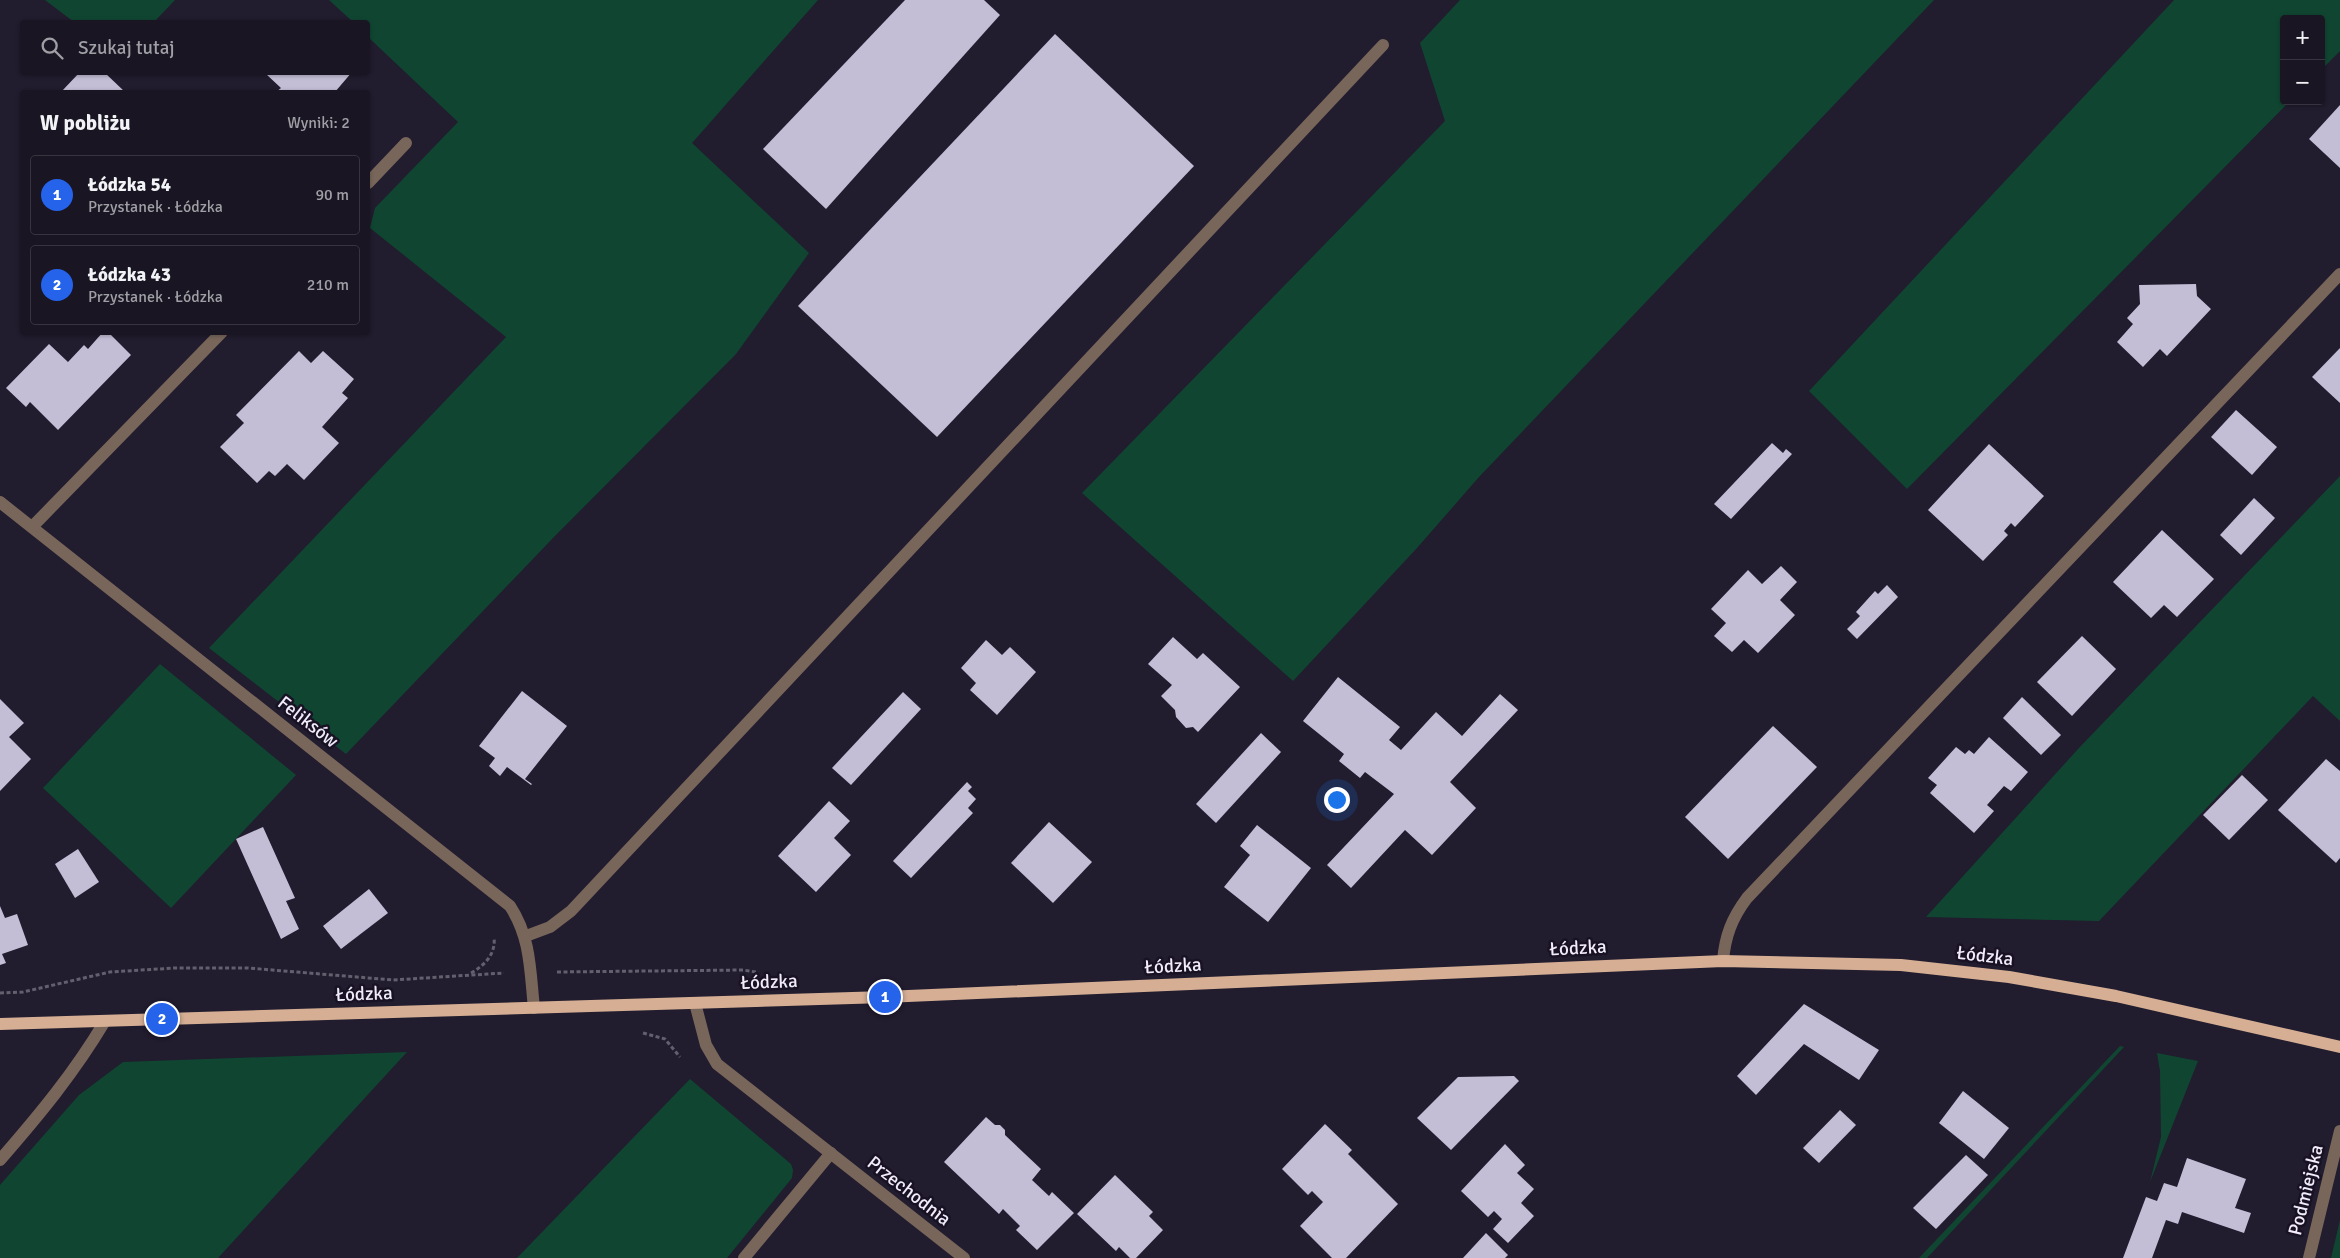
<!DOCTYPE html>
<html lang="pl">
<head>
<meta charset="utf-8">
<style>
	:root { --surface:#191522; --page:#26222f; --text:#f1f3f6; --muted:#9f9fa5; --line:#373440; --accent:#2563eb }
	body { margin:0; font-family:Signika,sans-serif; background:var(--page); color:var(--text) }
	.controls { position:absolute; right:15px; top:15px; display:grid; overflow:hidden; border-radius:5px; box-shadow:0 1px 4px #0004 }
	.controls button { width:45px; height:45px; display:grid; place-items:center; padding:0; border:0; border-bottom:1px solid var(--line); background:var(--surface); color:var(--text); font:25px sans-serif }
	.you { position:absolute; left:1336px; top:799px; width:18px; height:18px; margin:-12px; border:4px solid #fff; border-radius:50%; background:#1a73e8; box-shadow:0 0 0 8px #1a73e833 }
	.badge { display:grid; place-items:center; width:32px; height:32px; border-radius:50%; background:var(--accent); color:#fff; font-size:16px; font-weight:700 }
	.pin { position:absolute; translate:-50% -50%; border:2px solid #fff; box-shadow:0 1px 5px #0006 }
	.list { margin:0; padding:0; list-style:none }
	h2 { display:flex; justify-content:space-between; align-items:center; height:65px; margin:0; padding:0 20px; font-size:21px }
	h2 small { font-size:16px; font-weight:400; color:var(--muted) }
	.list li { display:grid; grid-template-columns:32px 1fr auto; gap:15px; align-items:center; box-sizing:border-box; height:80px; margin:0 10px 10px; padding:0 10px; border:1px solid var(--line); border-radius:5px }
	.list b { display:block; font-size:19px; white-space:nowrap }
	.list p { margin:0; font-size:16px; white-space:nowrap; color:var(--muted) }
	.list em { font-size:16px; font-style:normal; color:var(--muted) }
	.icon { flex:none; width:28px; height:28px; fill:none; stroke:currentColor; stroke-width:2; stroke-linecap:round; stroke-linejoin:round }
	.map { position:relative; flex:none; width:2340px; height:1258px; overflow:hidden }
	.search { position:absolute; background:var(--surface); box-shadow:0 1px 4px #0004; left:20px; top:20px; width:350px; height:55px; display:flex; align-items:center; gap:12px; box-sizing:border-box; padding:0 18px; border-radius:5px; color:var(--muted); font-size:19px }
	.panel { position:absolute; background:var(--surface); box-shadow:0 1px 4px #0004; left:20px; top:90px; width:350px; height:245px; border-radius:5px }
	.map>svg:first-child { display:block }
	.green { fill:#104631 }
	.building { fill:#c4bdd6 }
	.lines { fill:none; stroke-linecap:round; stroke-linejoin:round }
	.path { stroke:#645f6f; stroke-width:3; stroke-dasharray:4 2.5; stroke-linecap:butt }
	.minor { stroke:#79665a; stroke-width:12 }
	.major { stroke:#d5ae94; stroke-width:12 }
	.labels { text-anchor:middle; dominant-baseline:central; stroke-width:5; stroke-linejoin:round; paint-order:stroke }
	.street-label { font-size:19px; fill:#f0ecf9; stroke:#181224 }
</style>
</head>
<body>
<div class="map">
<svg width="2340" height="1258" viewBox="0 0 2340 1258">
	<rect width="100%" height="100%" fill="#211c2e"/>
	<g class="green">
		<polygon points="45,0 175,0 154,22 74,22"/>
		<polygon points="329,0 818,0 692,143 809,253 736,354 552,539 346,754 209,648 506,337 370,228 375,208 458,122 368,37 368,22 353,22"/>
		<polygon points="1460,0 1934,0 1479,477 1417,548 1293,681 1082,493 1445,121 1420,43"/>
		<polygon points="2174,0 2340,0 2340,51 2321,70 2321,19 2284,19 2284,101 2290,101 1907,489 1809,391"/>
		<polygon points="2340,476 2340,721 2313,696 2099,921 1926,917 2078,749"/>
		<polygon points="160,664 296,775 171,908 43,788"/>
		<polygon points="2120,1046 2124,1047 1927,1258 1919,1258"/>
		<polygon points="407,1052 218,1258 0,1258 0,1185 79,1095 123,1062"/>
		<polygon points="2157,1053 2198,1061 2150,1182 2161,1137 2160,1071"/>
		<polygon points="690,1079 791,1164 793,1170 792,1178 727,1258 517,1258"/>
		<polygon points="2340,1220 2340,1258 2331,1258"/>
	</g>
	<g class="building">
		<polygon points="905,0 984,0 1000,15 826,209 763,149"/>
		<polygon points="1055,34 1194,166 937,437 798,306"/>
		<polygon points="80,72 104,72 125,92 61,92"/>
		<polygon points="268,72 352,72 335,92 276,92 281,88 266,74"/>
		<polygon points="2340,105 2340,168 2309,139"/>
		<polygon points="2196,284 2197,296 2211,309 2167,356 2160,349 2143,367 2117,342 2133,324 2127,318 2140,304 2139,285"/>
		<polygon points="103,332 108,332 131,355 58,430 30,402 26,407 6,388 49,344 68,362 84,345 88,349"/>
		<polygon points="2340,348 2340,403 2312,377"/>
		<polygon points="299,351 311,363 323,351 354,379 342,393 348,398 322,427 339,443 304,480 287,464 275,476 269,471 257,483 220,447 244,423 236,415"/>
		<polygon points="2236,410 2277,447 2252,475 2211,437"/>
		<polygon points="1772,443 1783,453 1786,449 1792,454 1731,519 1714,504"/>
		<polygon points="1989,444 2044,496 2015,527 2011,523 2004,531 2008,535 1983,561 1928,510"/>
		<polygon points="2254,498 2275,518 2241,555 2220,535"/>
		<polygon points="2162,530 2214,579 2177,617 2164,605 2151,618 2113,582"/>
		<polygon points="1781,566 1797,582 1780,600 1795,615 1758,653 1744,640 1732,652 1714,636 1726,623 1711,609 1748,570 1762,584"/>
		<polygon points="1887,585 1898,597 1857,639 1847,629 1860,616 1856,612 1875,591 1878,594"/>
		<polygon points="2082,636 2116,669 2072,716 2037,682"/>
		<polygon points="1173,637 1197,659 1203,653 1240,687 1198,732 1193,727 1186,728 1176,717 1175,710 1161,696 1172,685 1148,664"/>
		<polygon points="986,640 1002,655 1010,647 1036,672 997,715 970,690 976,683 961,668"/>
		<polygon points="1338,677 1400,727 1389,740 1401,750 1436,712 1462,736 1500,694 1518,710 1450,782 1476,808 1432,855 1405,830 1351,888 1327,865 1394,794 1365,772 1360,778 1339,761 1344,754 1303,721"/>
		<polygon points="522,691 567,726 525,779 532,784 531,785 507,767 500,776 489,766 495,758 479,746"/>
		<polygon points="903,692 921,709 851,785 832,768"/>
		<polygon points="2022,697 2061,735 2041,755 2003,718"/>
		<polygon points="0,699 24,723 9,737 31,759 0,791"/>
		<polygon points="1773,726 1817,767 1728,859 1685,817"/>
		<polygon points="1261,733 1281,752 1216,823 1196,804"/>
		<polygon points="1989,737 2028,772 2011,791 2004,786 1987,805 1994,811 1974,833 1930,793 1937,785 1928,778 1956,747 1965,754 1969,750 1974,754"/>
		<polygon points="2326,759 2340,771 2340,858 2336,863 2278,810"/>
		<polygon points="2242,775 2268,800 2229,840 2203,815"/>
		<polygon points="967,782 972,787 968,791 976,799 968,808 973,813 911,878 893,861"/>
		<polygon points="829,801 850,821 834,838 851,855 816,892 778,856"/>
		<polygon points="1049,822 1092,862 1053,903 1011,863"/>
		<polygon points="1257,825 1311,868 1268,922 1224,887 1250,855 1240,846"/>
		<polygon points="263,827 295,898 286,901 299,929 281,939 236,839"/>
		<polygon points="78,849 99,882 75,898 55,864"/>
		<polygon points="369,889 388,913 341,949 323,926"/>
		<polygon points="0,906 5,918 17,914 28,945 2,954 6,963 0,965"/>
		<polygon points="1804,1004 1879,1050 1859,1080 1804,1044 1756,1095 1737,1076"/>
		<polygon points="1514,1076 1519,1081 1451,1150 1417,1118 1458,1077"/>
		<polygon points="1963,1091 2009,1128 1984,1159 1939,1123"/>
		<polygon points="1840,1110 1856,1125 1819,1163 1803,1148"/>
		<polygon points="986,1117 995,1125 1000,1125 1005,1130 1005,1135 1041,1169 1032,1180 1049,1196 1052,1192 1074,1213 1037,1250 1016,1230 1020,1226 1003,1209 999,1214 944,1162"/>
		<polygon points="1325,1124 1352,1150 1348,1154 1398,1204 1346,1258 1332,1258 1300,1226 1323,1202 1312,1191 1308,1195 1282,1169"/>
		<polygon points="1505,1144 1525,1165 1517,1173 1534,1189 1521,1203 1534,1216 1508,1243 1493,1229 1502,1219 1494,1211 1488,1217 1461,1191"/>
		<polygon points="1966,1155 1988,1175 1936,1229 1913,1208"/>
		<polygon points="2187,1158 2246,1179 2235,1208 2251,1213 2244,1233 2182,1212 2178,1224 2166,1220 2152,1258 2123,1258 2146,1197 2157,1201 2164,1183 2177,1187"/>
		<polygon points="1115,1175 1153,1212 1149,1216 1163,1230 1136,1258 1130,1258 1119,1247 1116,1251 1077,1214"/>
		<polygon points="1486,1233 1508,1255 1505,1258 1463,1258"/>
	</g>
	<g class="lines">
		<g class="path">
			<polyline points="557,972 743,970 756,972"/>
			<path d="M471,973C485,965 496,954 494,937"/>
			<polyline points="0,993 23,992 110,972 175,968 248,968 393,980 504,973"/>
			<polyline points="643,1033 665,1039 680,1057"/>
		</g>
		<g class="minor">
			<polyline points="368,183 406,143"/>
			<path d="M0,502L510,906C531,938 530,971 534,1008"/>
			<polyline points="32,527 222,332"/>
			<polyline points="526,936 550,927 571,911 1383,45"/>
			<path d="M1723,961C1725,936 1732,918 1747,898L2340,274"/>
			<polyline points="695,1003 706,1045 717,1064 964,1258"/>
			<path d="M0,1160C40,1114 74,1073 105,1021"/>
			<polyline points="744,1258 831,1153"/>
			<polyline points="2309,1258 2340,1131"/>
		</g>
		<polyline class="major" points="0,1024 885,997 1723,961 1901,965 2009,977 2116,996 2340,1047"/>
	</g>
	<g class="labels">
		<g class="street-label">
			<text transform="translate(308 722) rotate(38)">Feliksów</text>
			<text transform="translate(1578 948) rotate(-3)">Łódzka</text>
			<text transform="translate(1985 956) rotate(7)">Łódzka</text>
			<text transform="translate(1173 966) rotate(-3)">Łódzka</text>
			<text transform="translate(769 982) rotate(-2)">Łódzka</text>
			<text transform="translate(364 994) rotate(-2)">Łódzka</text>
			<text transform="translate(2306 1190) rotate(-76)">Podmiejska</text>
			<text transform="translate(909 1191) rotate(38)">Przechodnia</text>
		</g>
	</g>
</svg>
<div class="controls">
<button>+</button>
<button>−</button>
</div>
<div class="you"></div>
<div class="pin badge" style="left:885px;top:997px">1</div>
<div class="pin badge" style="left:162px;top:1019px">2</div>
<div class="search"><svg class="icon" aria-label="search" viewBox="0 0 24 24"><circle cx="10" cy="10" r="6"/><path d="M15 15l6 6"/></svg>Szukaj tutaj</div>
<section class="panel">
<h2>W pobliżu<small>Wyniki: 2</small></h2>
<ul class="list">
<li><span class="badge">1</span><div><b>Łódzka 54</b><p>Przystanek · Łódzka</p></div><em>90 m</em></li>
<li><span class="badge">2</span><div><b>Łódzka 43</b><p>Przystanek · Łódzka</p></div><em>210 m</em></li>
</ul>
</section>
</div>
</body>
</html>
